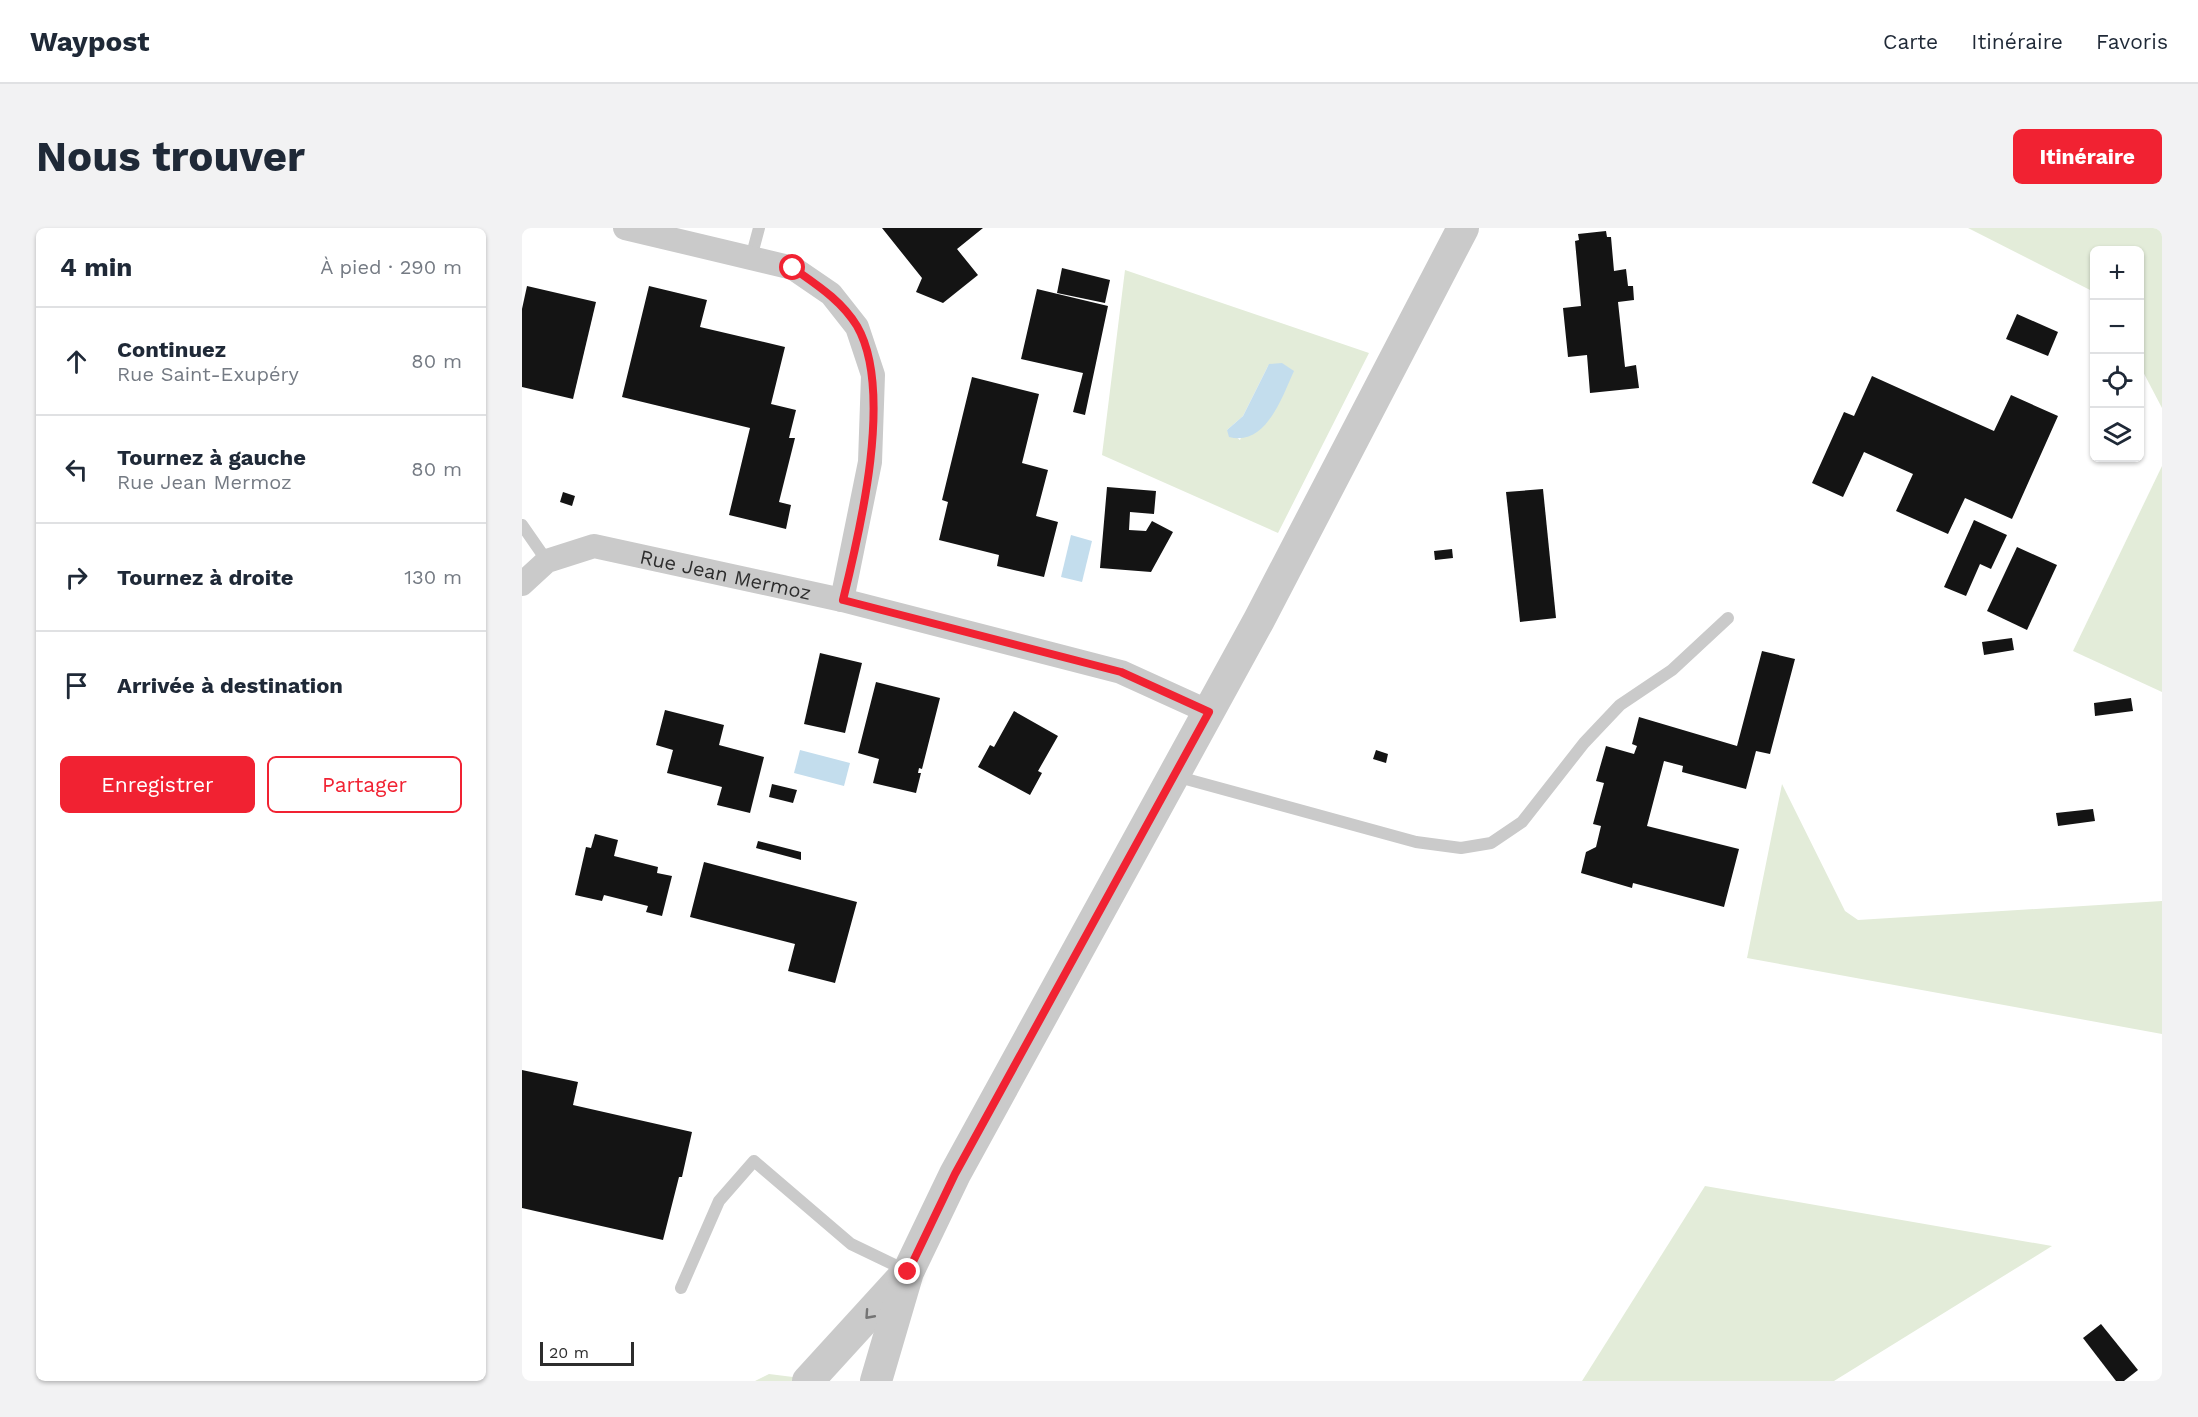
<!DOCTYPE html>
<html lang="fr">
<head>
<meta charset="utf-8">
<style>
	:root { --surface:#fff; --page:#f2f2f3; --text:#1f2937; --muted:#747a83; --line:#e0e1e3; --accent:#f12232 }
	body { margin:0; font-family:"Work Sans",sans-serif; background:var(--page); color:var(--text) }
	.controls { position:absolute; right:18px; top:18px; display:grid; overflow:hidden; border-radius:9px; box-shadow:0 2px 4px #0004 }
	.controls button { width:54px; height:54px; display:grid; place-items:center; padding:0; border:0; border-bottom:2px solid var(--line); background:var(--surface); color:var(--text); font:30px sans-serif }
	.scale { position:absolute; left:18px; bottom:15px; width:94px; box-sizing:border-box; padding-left:6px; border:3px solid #2d2d2d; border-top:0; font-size:16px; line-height:21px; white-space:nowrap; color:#2d2d2d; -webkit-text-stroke:4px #fff; paint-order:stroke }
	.stop { position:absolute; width:18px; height:18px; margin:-14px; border:4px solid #f12232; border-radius:50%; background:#fff }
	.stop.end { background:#f12232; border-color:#fff; box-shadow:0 2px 6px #0008 }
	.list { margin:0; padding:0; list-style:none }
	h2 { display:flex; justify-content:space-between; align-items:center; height:78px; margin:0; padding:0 24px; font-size:26px }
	h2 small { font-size:20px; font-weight:400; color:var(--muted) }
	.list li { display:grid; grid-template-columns:39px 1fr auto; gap:18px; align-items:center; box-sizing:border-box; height:108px; padding:0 24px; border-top:2px solid var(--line) }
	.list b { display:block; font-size:22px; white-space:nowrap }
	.list p { margin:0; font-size:20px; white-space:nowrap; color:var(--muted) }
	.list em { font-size:20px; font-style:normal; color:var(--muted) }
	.actions { display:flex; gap:12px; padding:18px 24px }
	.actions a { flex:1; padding:14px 0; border:2px solid var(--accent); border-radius:9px; text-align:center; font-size:21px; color:var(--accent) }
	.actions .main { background:var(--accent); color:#fff }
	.icon { flex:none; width:33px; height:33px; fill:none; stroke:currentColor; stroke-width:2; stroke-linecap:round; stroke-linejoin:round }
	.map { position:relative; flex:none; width:1640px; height:1153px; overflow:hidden; border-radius:9px }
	header { display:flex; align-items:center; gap:36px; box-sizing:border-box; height:84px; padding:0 30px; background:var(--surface); border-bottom:2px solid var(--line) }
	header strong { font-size:28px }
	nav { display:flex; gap:33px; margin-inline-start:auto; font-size:21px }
	.intro { display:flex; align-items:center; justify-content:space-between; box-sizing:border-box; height:144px; padding:0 36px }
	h1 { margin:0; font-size:42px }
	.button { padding:15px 27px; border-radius:9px; background:var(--accent); color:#fff; font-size:21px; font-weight:700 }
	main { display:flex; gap:36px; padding:0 36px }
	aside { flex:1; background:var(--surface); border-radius:9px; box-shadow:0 2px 4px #0004 }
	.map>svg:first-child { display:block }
	.green { fill:#e3ecd9; fill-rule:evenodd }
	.water { fill:#c3dded }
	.building { fill:#141414 }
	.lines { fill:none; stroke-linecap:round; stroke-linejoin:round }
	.service { stroke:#cacaca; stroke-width:12 }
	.minor { stroke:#cacaca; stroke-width:24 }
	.tertiary { stroke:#cacaca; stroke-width:32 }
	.oneway { stroke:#747474 }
	.route { stroke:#f12232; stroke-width:8 }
	.labels { text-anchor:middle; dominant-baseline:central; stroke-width:6; stroke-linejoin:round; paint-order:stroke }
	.street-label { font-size:20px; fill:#2d2d2d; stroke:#fff }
</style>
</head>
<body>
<header>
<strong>Waypost</strong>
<nav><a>Carte</a><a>Itinéraire</a><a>Favoris</a></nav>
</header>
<div class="intro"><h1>Nous trouver</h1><a class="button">Itinéraire</a></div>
<main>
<aside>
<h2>4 min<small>À pied · 290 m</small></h2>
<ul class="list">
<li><svg class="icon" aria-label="ahead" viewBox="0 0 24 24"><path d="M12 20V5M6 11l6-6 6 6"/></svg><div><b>Continuez</b><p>Rue Saint-Exupéry</p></div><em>80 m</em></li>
<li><svg class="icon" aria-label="left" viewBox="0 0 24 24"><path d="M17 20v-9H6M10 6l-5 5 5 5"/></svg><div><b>Tournez à gauche</b><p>Rue Jean Mermoz</p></div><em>80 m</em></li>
<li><svg class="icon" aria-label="right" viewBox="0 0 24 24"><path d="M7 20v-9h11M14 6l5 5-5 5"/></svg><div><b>Tournez à droite</b></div><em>130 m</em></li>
<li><svg class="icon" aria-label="arrive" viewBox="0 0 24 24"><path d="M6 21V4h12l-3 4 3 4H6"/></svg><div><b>Arrivée à destination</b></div></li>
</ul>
<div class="actions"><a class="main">Enregistrer</a><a>Partager</a></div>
</aside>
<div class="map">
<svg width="1640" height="1153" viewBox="0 0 1640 1153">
	<rect width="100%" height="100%" fill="#fff"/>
	<g class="green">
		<polygon points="1446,0 1640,0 1640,180 1618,138 1618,22 1572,22 1572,64"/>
		<path d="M603,42L847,125L756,305L580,227ZM747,136L718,212L705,202L721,188Z"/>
		<polygon points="1640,238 1640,464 1551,423"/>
		<polygon points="1260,556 1323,683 1336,692 1640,673 1640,806 1225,730"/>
		<polygon points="1183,958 1530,1018 1312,1153 1060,1153"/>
		<polygon points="247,1146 303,1153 233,1153"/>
	</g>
	<g class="water">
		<path d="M760,135L772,143C760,169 744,219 707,209L705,202L721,188L747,136Z"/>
		<polygon points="549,307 570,313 560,354 539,349"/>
		<polygon points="278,522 328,535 322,558 272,545"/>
	</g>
	<g class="building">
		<polygon points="360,0 461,0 435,21 456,47 421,75 394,64 400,50"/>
		<polygon points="1084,3 1085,9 1089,9 1092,43 1104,41 1106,58 1111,58 1112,72 1096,74 1103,139 1114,137 1117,160 1068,165 1065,127 1046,129 1041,80 1059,78 1053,13 1057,12 1056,6"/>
		<polygon points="540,40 588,52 583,75 535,65"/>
		<polygon points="5,58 74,74 51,171 0,159 0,81"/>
		<polygon points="127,58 185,72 178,99 263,119 249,176 274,182 267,210 273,210 257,274 269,277 264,301 207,287 228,200 100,169"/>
		<polygon points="515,61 586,78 563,187 551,184 561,145 499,131"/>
		<polygon points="1495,86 1536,104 1526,128 1484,111"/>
		<polygon points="1350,148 1472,203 1489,167 1536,188 1490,291 1443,270 1426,306 1374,283 1391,246 1342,224 1321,269 1290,255 1322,184 1332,188"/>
		<polygon points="450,149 517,166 500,235 526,242 514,288 536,294 522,349 475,338 477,327 417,312 426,274 420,272"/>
		<polygon points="585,259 634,263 632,286 608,284 607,302 624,303 630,293 651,304 629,344 578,340"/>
		<polygon points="1021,261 1034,390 998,394 984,264"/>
		<polygon points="41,264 53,268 50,278 38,274"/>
		<polygon points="1452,292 1485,307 1469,341 1458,336 1444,368 1422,359"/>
		<polygon points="1495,319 1535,337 1505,402 1465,383"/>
		<polygon points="930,321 931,330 913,332 912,323"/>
		<polygon points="1490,410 1492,422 1462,427 1460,414"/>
		<polygon points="1240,423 1273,431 1248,526 1234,523 1224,561 1160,544 1161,538 1142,533 1125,598 1217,621 1202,679 1111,655 1110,660 1059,645 1064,624 1074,619 1079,598 1071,596 1082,555 1074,553 1084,518 1112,526 1115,518 1110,516 1117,489 1215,518"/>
		<polygon points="298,425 340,435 323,505 282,496"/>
		<polygon points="354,454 418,470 400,541 397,540 396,545 399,545 394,565 351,555 357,531 336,525"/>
		<polygon points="1609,470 1611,483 1573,488 1572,475"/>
		<polygon points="143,482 202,497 197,517 242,529 228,585 195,577 200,559 145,545 151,522 134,517"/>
		<polygon points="492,483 536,508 516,543 520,545 508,567 456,539 468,517 472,519"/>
		<polygon points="854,522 866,526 864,535 851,531"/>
		<polygon points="250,556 275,562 271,575 247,569"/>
		<polygon points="1571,581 1573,593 1536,598 1534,585"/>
		<polygon points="73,606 96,612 92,628 136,639 135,645 150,648 140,688 124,684 126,678 82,667 80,673 53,667 64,619 69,620"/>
		<polygon points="236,613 279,624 279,632 234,620"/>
		<polygon points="182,634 335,674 313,755 266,743 273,716 168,689"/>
		<polygon points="0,842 56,854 51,877 170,904 160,949 157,949 141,1012 0,980"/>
		<polygon points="1579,1096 1616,1142 1602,1153 1594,1153 1561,1110"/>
	</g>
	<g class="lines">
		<g class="service">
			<polyline points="229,30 237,0"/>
			<polyline points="0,297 25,333"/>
			<polyline points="653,548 894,614 939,620 969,615 1000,594 1062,515 1098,477 1150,442 1206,390"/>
			<polyline points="159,1060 197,973 232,933 329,1016 385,1043"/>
		</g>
		<g class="minor">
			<polyline points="103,0 271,40 309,66 335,99 351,147 348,234 320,372"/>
			<path id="s1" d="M0,356L25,333L72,318L320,372L599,444L687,484"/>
		</g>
		<g class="tertiary">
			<polyline points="286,1153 381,1049"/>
			<polyline points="354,1153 386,1044 433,946 737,392 941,0"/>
		</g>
	</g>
	<defs><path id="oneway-chevron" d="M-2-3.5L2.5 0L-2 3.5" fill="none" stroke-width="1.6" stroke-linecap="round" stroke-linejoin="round" transform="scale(1.5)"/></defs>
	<use class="oneway" href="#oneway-chevron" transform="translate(347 1087) rotate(132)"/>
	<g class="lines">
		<path class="route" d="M271,40C295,57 319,72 335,98C372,162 338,303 321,372L599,444L687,484L433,946L386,1044"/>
	</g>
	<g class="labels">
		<g class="street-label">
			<text stroke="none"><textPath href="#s1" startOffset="218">Rue Jean Mermoz</textPath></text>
		</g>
	</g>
</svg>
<div class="controls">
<button>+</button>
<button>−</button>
<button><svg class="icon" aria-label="locate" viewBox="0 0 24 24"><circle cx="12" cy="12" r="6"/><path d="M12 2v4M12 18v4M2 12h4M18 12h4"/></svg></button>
<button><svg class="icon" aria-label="layers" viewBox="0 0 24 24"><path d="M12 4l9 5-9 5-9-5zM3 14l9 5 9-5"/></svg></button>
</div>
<div class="scale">20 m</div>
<div class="stop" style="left:271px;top:40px"></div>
<div class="stop end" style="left:386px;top:1044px"></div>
</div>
</main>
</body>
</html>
